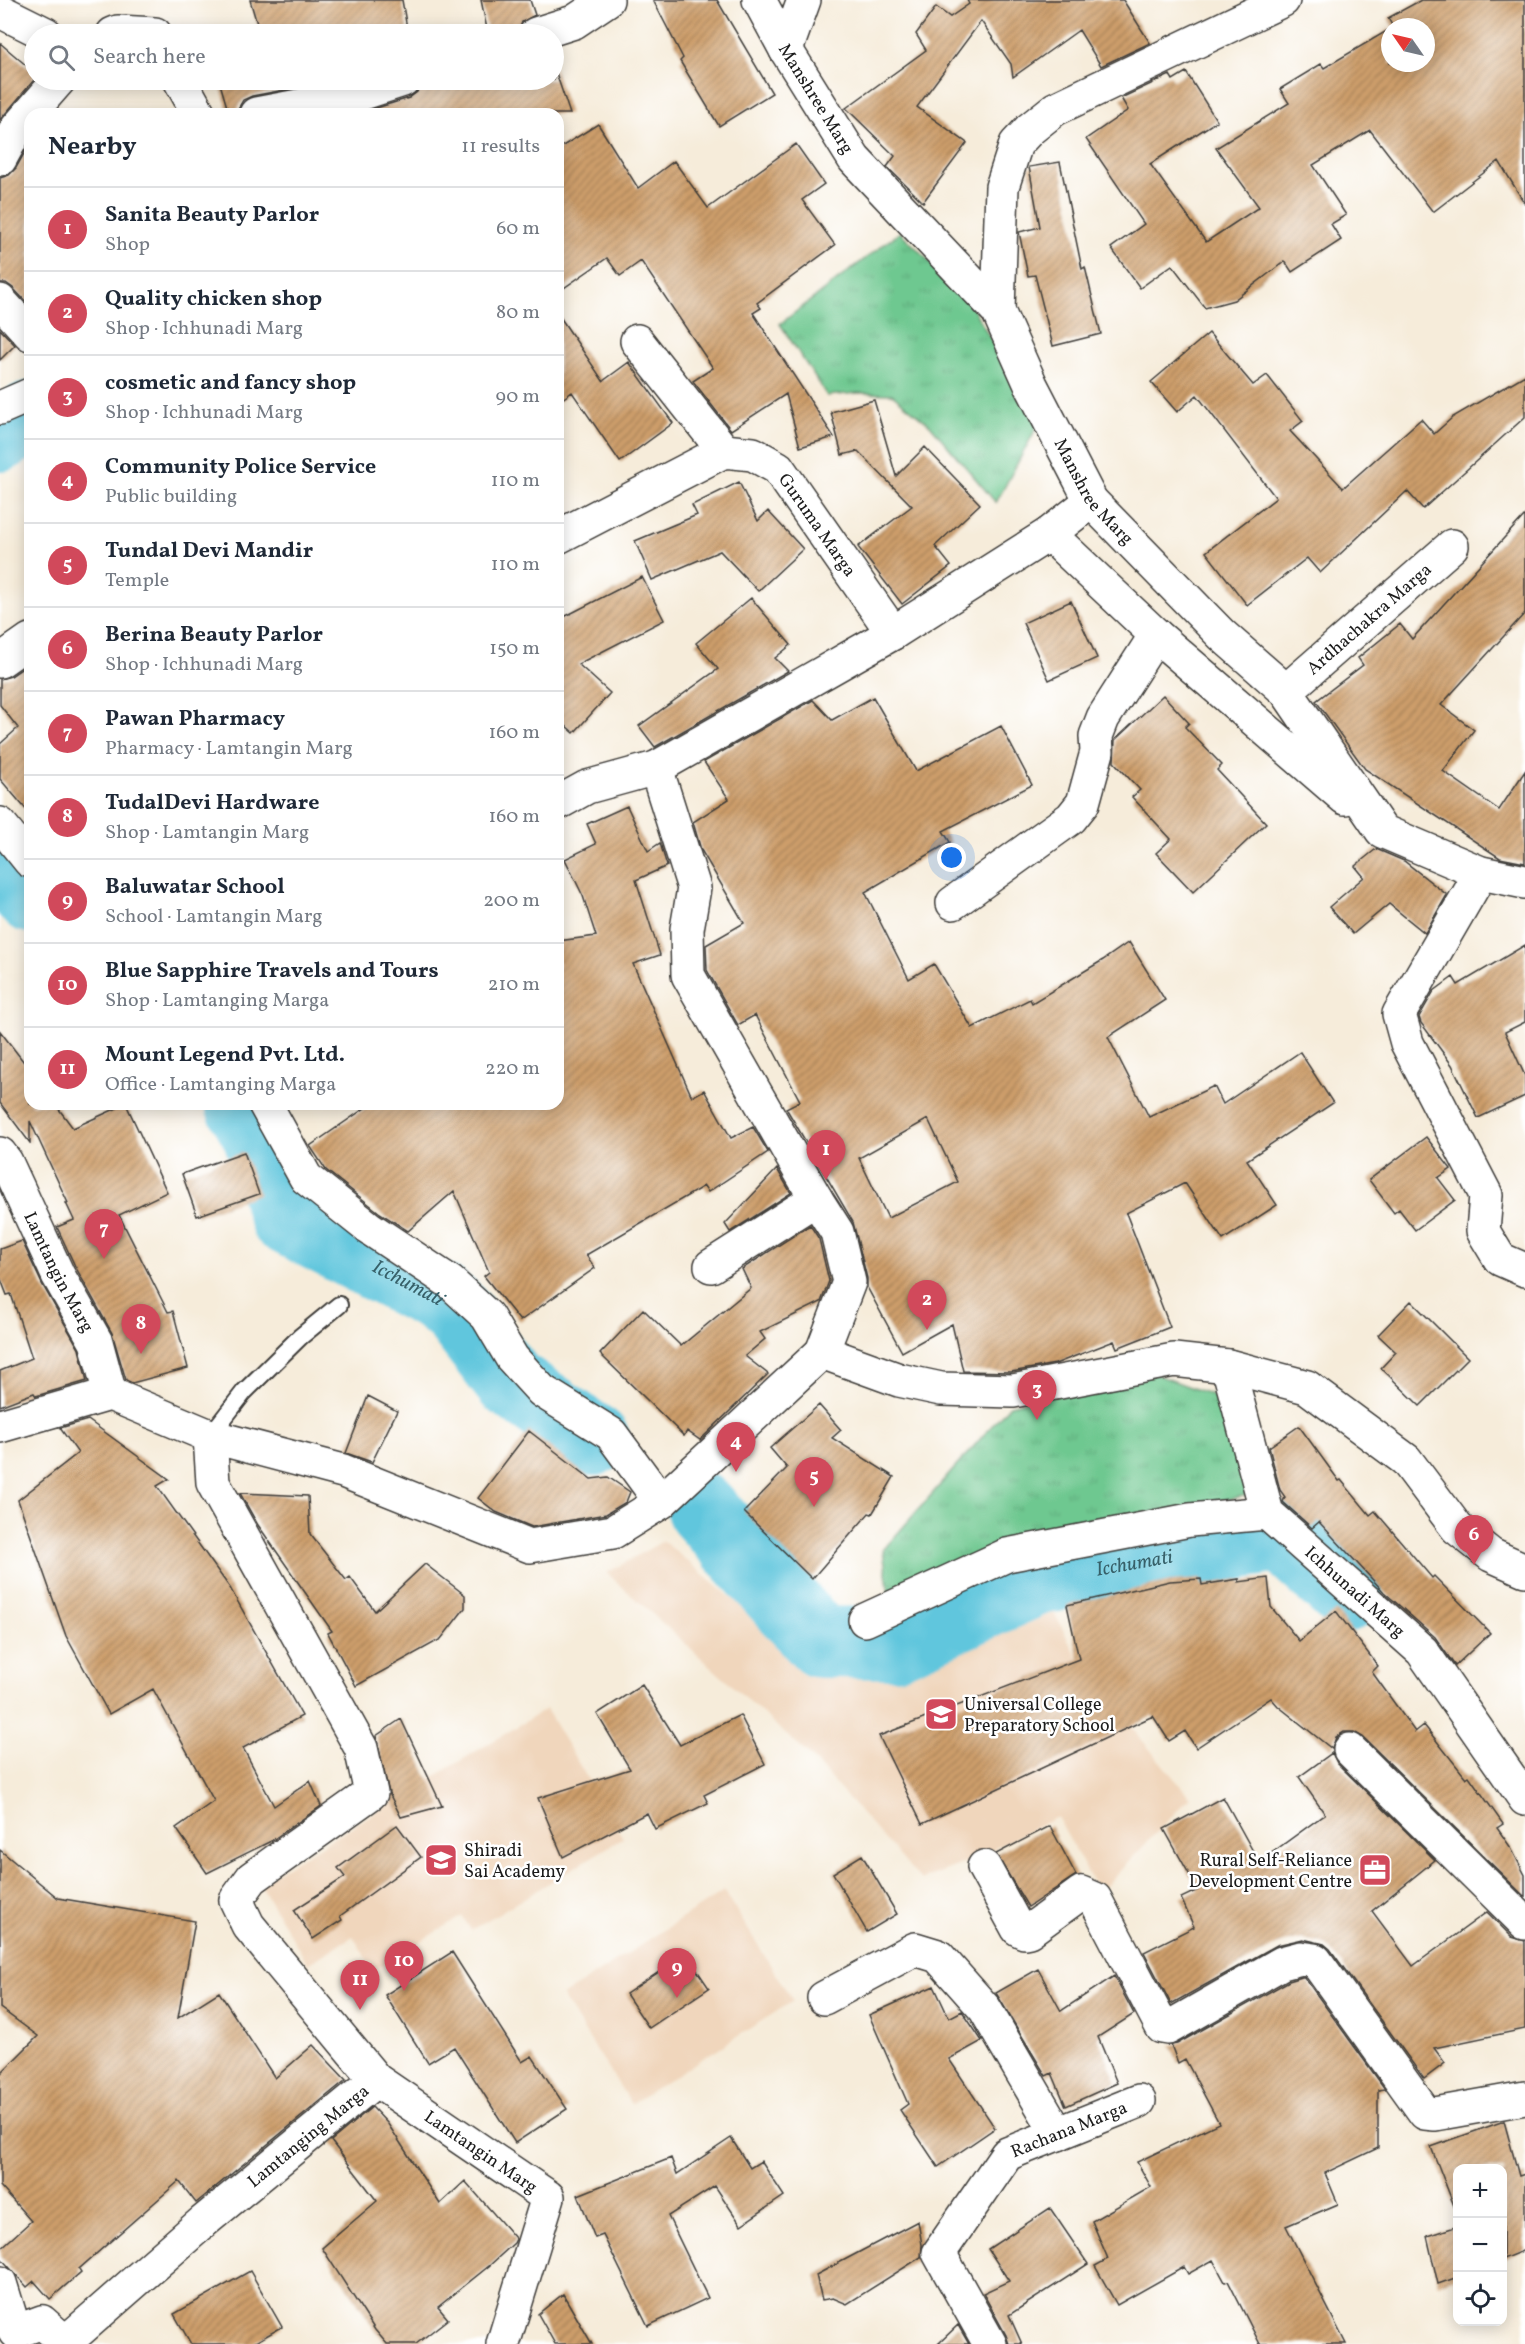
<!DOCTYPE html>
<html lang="en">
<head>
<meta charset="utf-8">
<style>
  :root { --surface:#fff; --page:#f6f6f7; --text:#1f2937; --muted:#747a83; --line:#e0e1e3; --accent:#d1495b }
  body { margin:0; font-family:Vollkorn,serif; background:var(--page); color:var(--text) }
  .controls { position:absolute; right:18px; bottom:18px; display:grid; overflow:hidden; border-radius:12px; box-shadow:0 3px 15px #0003 }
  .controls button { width:54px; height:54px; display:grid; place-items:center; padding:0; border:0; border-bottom:2px solid var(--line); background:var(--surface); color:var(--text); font:30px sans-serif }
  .compass { position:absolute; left:1381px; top:18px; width:54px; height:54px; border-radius:50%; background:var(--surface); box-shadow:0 3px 15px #0003; rotate:304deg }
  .you { position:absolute; left:952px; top:858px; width:21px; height:21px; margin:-15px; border:4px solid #fff; border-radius:50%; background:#1a73e8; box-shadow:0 0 0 9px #1a73e833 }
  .badge { display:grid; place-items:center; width:39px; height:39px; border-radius:50%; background:var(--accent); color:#fff; font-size:20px; font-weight:700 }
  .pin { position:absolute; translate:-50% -50px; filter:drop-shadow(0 2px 3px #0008) }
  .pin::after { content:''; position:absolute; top:32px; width:21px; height:18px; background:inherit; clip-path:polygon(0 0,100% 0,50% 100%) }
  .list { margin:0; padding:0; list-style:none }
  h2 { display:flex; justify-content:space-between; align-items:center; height:78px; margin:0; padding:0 24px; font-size:26px }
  h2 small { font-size:20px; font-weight:400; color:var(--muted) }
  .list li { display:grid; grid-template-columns:39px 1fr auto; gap:18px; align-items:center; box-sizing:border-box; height:84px; padding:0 24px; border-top:2px solid var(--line) }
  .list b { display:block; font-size:22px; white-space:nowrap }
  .list p { margin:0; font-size:20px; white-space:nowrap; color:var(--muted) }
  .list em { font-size:20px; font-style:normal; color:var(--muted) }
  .icon { flex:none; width:33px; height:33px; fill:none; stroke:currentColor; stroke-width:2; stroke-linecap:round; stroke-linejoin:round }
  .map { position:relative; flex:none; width:1525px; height:2344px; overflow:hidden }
  .search { position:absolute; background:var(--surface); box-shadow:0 3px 15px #0003; left:24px; top:24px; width:540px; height:66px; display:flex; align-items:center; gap:15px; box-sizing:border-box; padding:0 21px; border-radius:33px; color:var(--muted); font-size:22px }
  .panel { position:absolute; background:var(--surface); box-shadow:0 3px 15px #0003; left:24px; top:108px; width:540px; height:1002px; border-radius:18px }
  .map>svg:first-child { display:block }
</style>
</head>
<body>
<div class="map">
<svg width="1525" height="2344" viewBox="0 0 1525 2344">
  <defs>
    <pattern id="grass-tufts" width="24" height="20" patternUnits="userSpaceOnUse" patternTransform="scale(1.5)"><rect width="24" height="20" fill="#6ec890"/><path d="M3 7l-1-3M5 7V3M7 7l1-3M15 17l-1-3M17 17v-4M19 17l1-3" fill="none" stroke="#5fab7c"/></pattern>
    <pattern id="building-hatch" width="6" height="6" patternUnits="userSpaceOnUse" patternTransform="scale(1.5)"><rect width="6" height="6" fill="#cd9e6b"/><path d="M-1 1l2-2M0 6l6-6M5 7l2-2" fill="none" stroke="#a68057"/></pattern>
  </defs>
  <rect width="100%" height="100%" fill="#fff"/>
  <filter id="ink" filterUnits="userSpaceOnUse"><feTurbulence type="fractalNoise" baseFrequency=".0167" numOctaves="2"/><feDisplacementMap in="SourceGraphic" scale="12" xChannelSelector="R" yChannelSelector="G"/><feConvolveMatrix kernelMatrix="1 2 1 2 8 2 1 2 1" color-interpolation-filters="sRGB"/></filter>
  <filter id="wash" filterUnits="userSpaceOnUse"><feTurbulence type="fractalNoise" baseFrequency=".008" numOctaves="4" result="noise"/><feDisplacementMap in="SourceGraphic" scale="24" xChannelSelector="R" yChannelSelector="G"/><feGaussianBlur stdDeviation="1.35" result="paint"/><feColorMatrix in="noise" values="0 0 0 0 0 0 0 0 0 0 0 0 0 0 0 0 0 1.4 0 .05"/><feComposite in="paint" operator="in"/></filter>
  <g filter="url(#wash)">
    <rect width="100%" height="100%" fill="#f6ecda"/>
    <path fill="#f0d6bc" d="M663,1541L803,1657L833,1670L880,1677L1000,1620L1051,1607L1087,1675L1190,1797L1099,1893L1057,1817L962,1864L921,1880L811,1757L607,1573Z
      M546,1709L623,1838L471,1930L462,1916L373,1970L353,1936L308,1964L259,1883Z
      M724,1891L793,2001L631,2104L562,1996Z"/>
    <path fill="url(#grass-tufts)" stroke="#457256" stroke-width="1.5" d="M900,232L967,298L1039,423L996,503L930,425L892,394L858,393L827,396L780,324Z
      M1147,1371L1223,1399L1257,1493L1007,1549L889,1595L883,1550L1010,1405Z"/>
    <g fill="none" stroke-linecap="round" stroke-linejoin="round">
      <g stroke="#60c6dd" stroke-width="72">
        <path d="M0,436L30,417"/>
        <path d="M0,857L30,897"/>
        <path id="s1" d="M241,1104L258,1134L285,1218L439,1298L457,1313L510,1382L594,1440"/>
        <path id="s2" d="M702,1509L820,1642L896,1643L1039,1579L1282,1536L1347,1596"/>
      </g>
    </g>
    <g id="blocks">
      <path fill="url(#building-hatch)" fill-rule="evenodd" d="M250,0H402L408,34H260Z
        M481,0H530L535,15L522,22L518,34H488Z
        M653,0H717L772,93L719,126L680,61L683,58Z
        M967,0H1123L1150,43L1101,66L1079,30L1013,77L1011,64L981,21L917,107L967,143L923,202L887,167L895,156L846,108L926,50L916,34L936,7L950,17L969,4Z
        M1421,0H1525V204L1499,161L1433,212L1370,130L1313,165L1346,215L1331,224L1341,240L1292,272L1285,261L1234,300L1205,308L1172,265L1140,288L1111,248L1144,224L1086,139L1128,110L1121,98L1170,75L1173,80L1186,72L1217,121L1150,164L1206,242L1259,207L1216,148L1289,103L1280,89L1321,64L1324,68L1390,29V63H1426V27H1393L1388,18Z
        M0,43L34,72V80L0,120Z
        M554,67L570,114H357L409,98L417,92L421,80H554Z
        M219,80H338L252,96L243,100L239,107L238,114H229Z
        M598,124L638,188L674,161L708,208L796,144L824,184L802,200L835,245L757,303L761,308L753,313L834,437L800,447L786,394L731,430L693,381L713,368L641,261L620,276L607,258L558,292V149Z
        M30,143V306L13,288L6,283H0V178L9,175L16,168Z
        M1060,162L1082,269L1085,267L1101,334L1053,346L1035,275L1028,276L1019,232L1040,227L1029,167Z
        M558,314L603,381L629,362L673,423L620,462L572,392L558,402Z
        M0,329L15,345L0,360Z
        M1209,333L1253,385L1267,375L1303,421L1290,431L1343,488L1421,419L1434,434L1453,417L1525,375V417L1423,509L1407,491L1320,573L1307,558L1247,605L1206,552L1276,498L1197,395L1177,412L1151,382Z
        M874,400L896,476L925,447L980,504L935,546L951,566L902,604L858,547L912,506L858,451L842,455L831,412Z
        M739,482L758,521L768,511L803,549L758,591L720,551L652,580L635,541L697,515L692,505Z
        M1525,515V613L1441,705L1474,730L1443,771L1499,810L1525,771V863L1500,858L1365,769L1316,701L1363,665L1358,658L1400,624L1412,639Z
        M642,577L664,620L578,664L610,693L574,733L558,719V620Z
        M751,598L791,645L775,658L788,671L655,747L639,726L718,669L696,643Z
        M1071,601L1097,658L1049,680L1023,623Z
        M30,663V814L0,779V744L18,728L0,705V679L11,676Z
        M1163,695L1189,723L1185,727L1222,765L1217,770L1266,823L1193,892L1156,853L1171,839L1132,797L1140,790L1114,762L1115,740Z
        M873,697L916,771L1001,726L1032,785L943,831L950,842L865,892L909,979L934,964L972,1028L1030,999L1032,1003L1103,960L1129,942L1165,1000L1108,1037L1149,1117L1214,1086L1223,1104L1300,1052L1333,1103L1247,1160L1277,1205L1223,1240L1185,1183L1126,1213L1170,1327L1117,1348L1114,1341L1055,1364L1011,1372L963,1371L952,1324L902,1352L867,1287V1278L853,1222L786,1108L800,1101L755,1015L738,1025L707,970L706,945L744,923L701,850L693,822L729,799L704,762L813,700L832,720ZM928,1119L958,1182L888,1218L859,1158Z
        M627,806L648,851L660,843L667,866L636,880L660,955L633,964L692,1097L704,1090L731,1138L753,1127L768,1152L708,1192L704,1186L586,1255L595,1268L520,1321L484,1276L489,1272L454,1191L408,1231L380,1213L326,1170L310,1146L371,1104H558V941L596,936L583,896L565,859L596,844L587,824Z
        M1376,849L1404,861L1447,895L1425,933L1389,904L1353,934L1329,907L1364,877L1355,866Z
        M1525,945V1022L1505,1032L1525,1076V1096L1478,1118L1452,1065L1421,1023L1419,1017L1434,991L1453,977L1458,985Z
        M0,1031L30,1070V1104H55L73,1128L126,1104L167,1192L119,1215L168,1312L173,1311L188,1368L132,1383L126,1380L112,1333L75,1266L57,1227L74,1220L66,1203H68L30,1121V1143L0,1103Z
        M1426,1137L1451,1169L1438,1178L1455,1200L1415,1230L1399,1209L1394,1213L1369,1180Z
        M244,1152L259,1194L197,1216L182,1174Z
        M777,1169L791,1193L730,1232L725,1224Z
        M810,1225L819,1239L829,1281L821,1302L760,1332L765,1339L745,1356L768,1374L700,1440L687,1431L684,1436L600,1354L643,1309L681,1346L751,1288L742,1269Z
        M22,1241L42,1284L79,1349L87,1381L36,1396L34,1393L0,1406V1371L32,1358L11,1294L7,1295L0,1277V1249Z
        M1411,1301L1468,1358L1420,1406L1381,1368L1396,1352L1378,1335Z
        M368,1396L397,1411L372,1462L346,1453Z
        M819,1405L841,1430L832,1438L894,1477L872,1514L869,1513L812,1579L744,1512L787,1468L770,1448Z
        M88,1420L169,1479L157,1486L230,1588L302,1716L243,1748L274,1806L310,1781L321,1806L271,1841L207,1873L176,1828L214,1801L153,1689L109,1714L66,1636L18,1500L78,1453L60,1428Z
        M1299,1426L1339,1481L1341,1480L1370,1515L1375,1511L1432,1578L1434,1576L1490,1633L1455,1666L1435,1637L1384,1592L1319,1522L1312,1528L1283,1502L1285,1497L1280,1490L1269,1447Z
        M529,1431L591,1479L608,1477L630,1492L626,1502L606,1514L532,1527L496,1512L478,1498Z
        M240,1493L308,1496L310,1534L346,1580L350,1577L375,1611L425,1564L465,1595V1608L441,1639L356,1686L328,1633L332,1631L258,1525Z
        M1268,1578L1271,1607L1299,1641L1336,1611L1378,1666L1372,1672L1415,1732L1424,1725L1466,1778L1469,1776L1503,1824L1497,1828L1511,1848L1525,1875V1897L1363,1737L1354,1732H1344L1336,1737L1332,1749L1278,1706L1271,1698L1196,1748L1185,1731L1169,1741L1153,1716L922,1824L879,1736L1079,1659L1067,1605L1170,1581L1201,1579L1202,1585L1239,1579V1582Z
        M642,1685L680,1745L740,1715L765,1764L704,1795L708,1803L655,1829L647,1813L563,1857L538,1798L630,1769L597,1714Z
        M401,1719L442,1806L401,1817L389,1793L376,1736Z
        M1332,1753L1337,1763L1435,1860L1372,1911L1413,1966L1487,1912L1512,1937L1525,1941V2029L1434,2048L1445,2063L1424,2079L1330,1949L1324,1944L1303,1939L1277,1945L1171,2004L1144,1952L1194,1927L1181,1898L1198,1890L1164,1829L1223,1797L1259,1862L1325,1814L1299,1777Z
        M397,1825L421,1857L340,1916L342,1920L313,1939L294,1910L345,1877L338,1868Z
        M1050,1826L1076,1875L1028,1907L996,1854Z
        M0,1850L58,1898L195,1921L178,2018L219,1992L275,2078L313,2045L346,2080L196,2203L179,2181L79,2269L81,2272L50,2299L34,2281L27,2287L0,2257V2249L31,2221L0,2186V2074L38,2036L0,2008Z
        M862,1855L897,1914L867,1932L833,1873Z
        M452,1952L522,2062L532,2056L567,2109L515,2143L454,2047L428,2063L385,1995Z
        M686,1954L709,1988L649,2028L626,1994Z
        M1038,1969L1061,2011L1114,1976L1134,2014L1098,2037L1117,2083L1066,2106L1052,2073L1046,2076L996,1993Z
        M1302,1977H1304L1385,2089L1378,2090V2148L1325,2173L1338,2204L1286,2226L1346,2344H1260L1228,2281L1225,2282L1213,2260L1188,2274L1184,2267L1117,2305L1095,2266L1108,2259L1092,2221L1151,2187L1137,2162L1219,2123L1185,2059L1178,2063L1171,2045L1177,2044L1289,1981Z
        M934,1986L949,2018L962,2011L982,2041L949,2059L995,2128L938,2167L900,2110L908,2104L869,2015Z
        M372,2107L388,2124L440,2204L465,2181L516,2239L514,2243L489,2266L438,2307L448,2319L416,2344H387L375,2330L322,2248L377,2201L331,2141Z
        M1504,2121L1519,2176L1525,2174V2250L1503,2259V2169H1458V2216L1431,2147Z
        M731,2138L750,2168L761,2161L784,2196L741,2225L715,2186L668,2216L708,2298L648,2326L603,2235L595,2238L578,2195L671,2158L677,2174Z
        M1050,2208L1088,2264L1009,2315L1022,2344H1009L1006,2335L983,2293L1009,2281L988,2249Z
        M918,2221L922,2245L921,2257L847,2304L833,2298L822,2300L816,2275Z
        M1458,2226V2277L1438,2284L1427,2236Z
        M250,2271L282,2327L252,2344H191L174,2314Z
        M563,2294L592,2344H555L538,2314Z
        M958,2325L969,2344H938Z"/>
    </g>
  </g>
  <g filter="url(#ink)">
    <use href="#blocks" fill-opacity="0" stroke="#3d3b38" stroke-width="1.5"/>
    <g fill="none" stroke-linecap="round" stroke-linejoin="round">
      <g stroke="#3d3b38" stroke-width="20">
        <path id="lane" d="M210,1436L244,1392L300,1337L339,1305"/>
      </g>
      <g stroke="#3d3b38" stroke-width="36">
        <g id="street">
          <path id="s3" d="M759,0L786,50L854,159L998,311L1031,385L1091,501L1222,635L1286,691L1382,831L1481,873L1525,882"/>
          <path d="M0,11L46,34"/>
          <path d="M113,34L118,32L155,34"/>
          <path d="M536,34L574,22L607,0"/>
          <path d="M786,50L804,0"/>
          <path d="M180,80L199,114"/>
          <path d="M256,114L357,95L403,80"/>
          <path d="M0,159L17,128L59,80"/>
          <path d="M0,301L30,334"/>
          <path d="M998,311L1002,187L1016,144L1030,129L1055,109L1283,0"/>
          <path d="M637,341L724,451"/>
          <path d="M0,408L30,395"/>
          <path d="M1049,534L1156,635L1345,798"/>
          <path id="s4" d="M558,537L724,451L753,454L778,468L893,633"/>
          <path d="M0,661L30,640"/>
          <path id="s5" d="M1286,691L1452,546"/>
          <path d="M656,768L694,888L687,929L688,975L816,1199L837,1232L849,1282L822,1352"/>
          <path d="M558,803L587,787L656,768L893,633L1049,534L1091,501"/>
          <path d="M0,824L30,861"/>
          <path d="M1481,873L1399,1014L1407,1043L1486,1195L1483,1231L1500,1259L1525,1270"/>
          <path d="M953,903L1071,818L1083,803L1097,752L1096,736L1103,718L1156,635"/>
          <path d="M265,1104L306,1178L369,1228L450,1282L487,1316L512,1358L542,1391L611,1434L661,1502"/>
          <path d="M711,1266L816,1199"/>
          <path id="s6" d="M1228,1366L1267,1513L1422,1651L1525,1799"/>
          <path id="s7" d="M210,1436L213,1483L361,1748L371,1793L252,1878L236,1900L248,1925L376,2080L548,2197L503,2344"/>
          <path d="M865,1620L1007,1555L1190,1520L1267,1513"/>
          <path d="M1350,1750L1525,1923"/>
          <path d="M984,1867L1018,1929L1024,1932L1029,1931L1081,1893L1095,1899L1162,2027L1168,2028L1282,1963L1301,1958L1315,1960L1425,2113L1435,2114L1525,2098"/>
          <path d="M824,1998L915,1949L938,1956L985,2009L1058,2134"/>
          <path d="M0,2283L15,2332L42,2322L67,2344"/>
          <path id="s8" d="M66,2342L203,2222L376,2080"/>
          <path id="s9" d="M990,2344L939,2253L1007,2154L1139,2101"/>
        </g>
      </g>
      <g stroke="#3d3b38" stroke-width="36">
        <g id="secondary">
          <path id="s10" d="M0,1154L6,1162L58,1275L96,1342L110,1394"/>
          <path d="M0,1426L110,1394L210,1436L343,1471L530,1546L613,1532L661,1502L822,1352L899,1380L941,1389L1013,1391L1174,1360L1228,1366L1307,1387L1406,1460L1457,1528L1491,1555L1525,1570"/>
        </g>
      </g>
      <use href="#lane" stroke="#fff" stroke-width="16"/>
      <use href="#street" stroke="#fff" stroke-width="33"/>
      <use href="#secondary" stroke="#fff" stroke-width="33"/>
    </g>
  </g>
  <defs>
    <g id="school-square" transform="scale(1.725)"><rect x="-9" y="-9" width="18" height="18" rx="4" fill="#d1495b" stroke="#fff"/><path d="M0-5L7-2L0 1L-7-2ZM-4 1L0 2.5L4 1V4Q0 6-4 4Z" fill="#fff"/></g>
    <g id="office-square" transform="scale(1.725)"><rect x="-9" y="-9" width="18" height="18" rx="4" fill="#d1495b" stroke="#fff"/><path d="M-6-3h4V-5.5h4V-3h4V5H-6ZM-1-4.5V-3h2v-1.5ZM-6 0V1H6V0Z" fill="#fff"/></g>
  </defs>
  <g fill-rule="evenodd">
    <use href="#school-square" x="941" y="1714"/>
    <use href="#school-square" x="441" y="1860"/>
    <use href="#office-square" x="1375" y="1870"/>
  </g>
  <g text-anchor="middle" stroke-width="5" stroke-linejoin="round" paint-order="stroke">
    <g font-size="18" fill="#1c1c1c" stroke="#fff">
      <text dy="6" stroke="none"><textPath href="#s3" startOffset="114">Manshree Marg</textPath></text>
      <text dy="6" stroke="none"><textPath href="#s3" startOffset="600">Manshree Marg</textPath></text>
      <text dy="6" stroke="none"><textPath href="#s4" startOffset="314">Guruma Marga</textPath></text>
      <text dy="6" stroke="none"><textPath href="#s5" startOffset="110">Ardhachakra Marga</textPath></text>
      <text dy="6" stroke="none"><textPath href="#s10" startOffset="132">Lamtangin Marg</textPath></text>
      <text dy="6" stroke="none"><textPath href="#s6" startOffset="270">Ichhunadi Marg</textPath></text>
      <text dy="6" stroke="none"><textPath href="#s9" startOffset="291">Rachana Marga</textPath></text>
      <text dy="6" stroke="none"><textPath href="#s8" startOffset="318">Lamtanging Marga</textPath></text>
      <text dy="6" stroke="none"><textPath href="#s7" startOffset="926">Lamtangin Marg</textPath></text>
    </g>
    <g font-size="18" fill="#1c1c1c" stroke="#fff" text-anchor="start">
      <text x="964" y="1710">Universal College<tspan x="964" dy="21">Preparatory School</tspan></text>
      <text x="464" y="1856">Shiradi<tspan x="464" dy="21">Sai Academy</tspan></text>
      <text x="1352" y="1866" text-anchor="end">Rural Self-Reliance<tspan x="1352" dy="21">Development Centre</tspan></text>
    </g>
    <g font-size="20" font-style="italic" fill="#376069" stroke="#fff">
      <text dy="7" stroke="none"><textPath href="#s1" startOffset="262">Icchumati</textPath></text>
      <text dy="7" stroke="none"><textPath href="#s2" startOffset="507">Icchumati</textPath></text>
    </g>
  </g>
</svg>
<div class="controls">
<button>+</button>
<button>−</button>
<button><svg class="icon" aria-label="locate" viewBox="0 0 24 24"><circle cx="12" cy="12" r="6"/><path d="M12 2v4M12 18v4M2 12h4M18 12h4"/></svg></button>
</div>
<svg class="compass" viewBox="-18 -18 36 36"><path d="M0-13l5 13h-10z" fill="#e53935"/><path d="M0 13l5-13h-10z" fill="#747a83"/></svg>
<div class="you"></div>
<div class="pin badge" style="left:826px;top:1180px">1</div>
<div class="pin badge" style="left:927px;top:1330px">2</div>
<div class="pin badge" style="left:1037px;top:1420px">3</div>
<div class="pin badge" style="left:736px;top:1472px">4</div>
<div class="pin badge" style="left:814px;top:1507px">5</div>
<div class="pin badge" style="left:1474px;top:1565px">6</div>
<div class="pin badge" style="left:104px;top:1259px">7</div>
<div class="pin badge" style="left:141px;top:1354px">8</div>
<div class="pin badge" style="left:677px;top:1998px">9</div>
<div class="pin badge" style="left:404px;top:1991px">10</div>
<div class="pin badge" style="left:360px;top:2010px">11</div>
<div class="search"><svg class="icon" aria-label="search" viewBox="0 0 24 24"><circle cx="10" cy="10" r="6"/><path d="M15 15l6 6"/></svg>Search here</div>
<section class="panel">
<h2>Nearby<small>11 results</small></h2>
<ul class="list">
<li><span class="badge">1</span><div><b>Sanita Beauty Parlor</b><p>Shop</p></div><em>60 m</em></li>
<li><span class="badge">2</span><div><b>Quality chicken shop</b><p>Shop · Ichhunadi Marg</p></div><em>80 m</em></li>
<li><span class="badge">3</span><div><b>cosmetic and fancy shop</b><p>Shop · Ichhunadi Marg</p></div><em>90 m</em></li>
<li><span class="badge">4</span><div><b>Community Police Service</b><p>Public building</p></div><em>110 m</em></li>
<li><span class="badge">5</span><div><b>Tundal Devi Mandir</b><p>Temple</p></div><em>110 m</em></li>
<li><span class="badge">6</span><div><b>Berina Beauty Parlor</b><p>Shop · Ichhunadi Marg</p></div><em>150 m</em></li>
<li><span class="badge">7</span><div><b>Pawan Pharmacy</b><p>Pharmacy · Lamtangin Marg</p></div><em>160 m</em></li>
<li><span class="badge">8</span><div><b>TudalDevi Hardware</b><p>Shop · Lamtangin Marg</p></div><em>160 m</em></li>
<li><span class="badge">9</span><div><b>Baluwatar School</b><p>School · Lamtangin Marg</p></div><em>200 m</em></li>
<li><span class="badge">10</span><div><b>Blue Sapphire Travels and Tours</b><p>Shop · Lamtanging Marga</p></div><em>210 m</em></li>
<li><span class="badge">11</span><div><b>Mount Legend Pvt. Ltd.</b><p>Office · Lamtanging Marga</p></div><em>220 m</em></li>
</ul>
</section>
</div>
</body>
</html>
